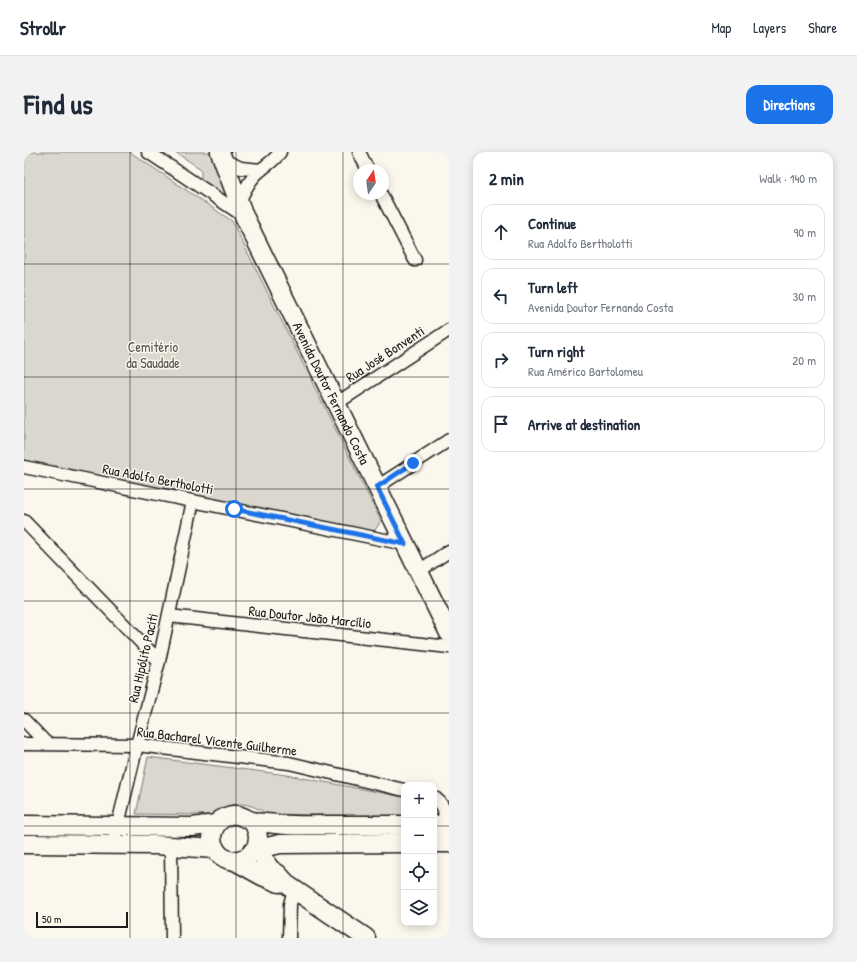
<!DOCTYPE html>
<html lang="en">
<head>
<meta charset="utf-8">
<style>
  :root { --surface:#fff; --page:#f2f2f3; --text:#1f2937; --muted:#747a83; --line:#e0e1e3; --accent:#1a73e8 }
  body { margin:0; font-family:"Patrick Hand",sans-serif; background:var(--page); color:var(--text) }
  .controls { position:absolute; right:12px; bottom:12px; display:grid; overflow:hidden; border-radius:8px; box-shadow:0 2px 10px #0003 }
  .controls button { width:36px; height:36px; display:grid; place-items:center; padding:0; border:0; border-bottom:1px solid var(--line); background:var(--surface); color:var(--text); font:20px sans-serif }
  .compass { position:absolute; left:329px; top:12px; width:36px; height:36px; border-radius:50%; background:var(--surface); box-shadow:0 2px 10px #0003; rotate:13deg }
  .scale { position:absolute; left:12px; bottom:10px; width:92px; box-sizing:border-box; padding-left:4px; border:2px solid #1c1c1c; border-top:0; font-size:11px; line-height:14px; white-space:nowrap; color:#1c1c1c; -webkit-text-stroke:3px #fbf7ec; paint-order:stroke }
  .stop { position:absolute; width:12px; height:12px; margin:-9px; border:3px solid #1a73e8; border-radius:50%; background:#fff }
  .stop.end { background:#1a73e8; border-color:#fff; box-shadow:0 1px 4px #0008 }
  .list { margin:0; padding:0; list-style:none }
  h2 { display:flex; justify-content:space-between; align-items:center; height:52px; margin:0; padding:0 16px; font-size:17px }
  h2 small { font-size:13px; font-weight:400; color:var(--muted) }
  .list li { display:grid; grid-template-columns:26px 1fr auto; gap:12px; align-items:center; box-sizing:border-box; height:56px; margin:0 8px 8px; padding:0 8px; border:1px solid var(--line); border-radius:12px }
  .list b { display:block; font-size:15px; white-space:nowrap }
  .list p { margin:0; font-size:13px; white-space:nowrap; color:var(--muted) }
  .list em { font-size:13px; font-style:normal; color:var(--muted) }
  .icon { flex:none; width:22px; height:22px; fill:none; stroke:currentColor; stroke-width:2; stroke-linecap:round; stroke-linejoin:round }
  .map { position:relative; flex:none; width:425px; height:786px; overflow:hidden; border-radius:12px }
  header { display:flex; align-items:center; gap:24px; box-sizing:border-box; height:56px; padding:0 20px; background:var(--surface); border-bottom:1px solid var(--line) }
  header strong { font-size:19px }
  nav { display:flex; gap:22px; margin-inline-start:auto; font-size:14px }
  .intro { display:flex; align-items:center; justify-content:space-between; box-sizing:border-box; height:96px; padding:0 24px }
  h1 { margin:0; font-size:28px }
  .button { padding:10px 18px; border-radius:12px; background:var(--accent); color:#fff; font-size:14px; font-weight:700 }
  main { display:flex; gap:24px; padding:0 24px }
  aside { flex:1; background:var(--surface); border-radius:12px; box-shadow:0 2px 10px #0003 }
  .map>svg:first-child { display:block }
</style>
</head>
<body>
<header>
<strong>Strollr</strong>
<nav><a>Map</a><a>Layers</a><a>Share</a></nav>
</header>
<div class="intro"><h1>Find us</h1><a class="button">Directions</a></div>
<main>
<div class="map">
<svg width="425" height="786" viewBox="0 0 425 786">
  <rect width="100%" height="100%" fill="#fbf7ec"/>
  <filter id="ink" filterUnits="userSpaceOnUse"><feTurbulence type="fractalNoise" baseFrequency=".025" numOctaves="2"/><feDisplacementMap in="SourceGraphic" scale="8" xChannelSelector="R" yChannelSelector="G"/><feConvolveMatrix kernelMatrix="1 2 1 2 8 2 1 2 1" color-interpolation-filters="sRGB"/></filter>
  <g filter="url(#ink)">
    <path fill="#dad7ce" stroke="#7b7a75" d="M0,0H106L208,69L357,369L349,381L0,308Z
      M151,0H190L208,51L184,37L177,27V17Z
      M124,605L263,623L380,645V665L243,662C222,648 207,649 187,663L112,662Z"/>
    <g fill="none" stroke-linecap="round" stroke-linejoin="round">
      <g stroke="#1c1c1c" stroke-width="15">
        <path id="street" d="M124,0L220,64
          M335,0L344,18
          M199,8L217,16L237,18
          M357,42L391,108
          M215,51C220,38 226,26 238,17C245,11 251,8 256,0
          M313,251L425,178
          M0,315L381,392
          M353,335L425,288
          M0,369L135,509
          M395,419L425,399
          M145,464L425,495
          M0,568L23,592
          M0,592L113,593L265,611L380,638
          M411,646C420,653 425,664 415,673
          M92,681L113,593L135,509L169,349
          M147,694L148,786
          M265,786L266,752L270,738"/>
      </g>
      <g stroke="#1c1c1c" stroke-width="21">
        <g id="secondary">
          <path id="s1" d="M196,0L220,64L425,481"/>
          <path d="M229,669C231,675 234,680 234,686C233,708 204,717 192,698C184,687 189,670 202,665C215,659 220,667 230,670C237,671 245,671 252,672C267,674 282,673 297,673C325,673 352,673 380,673"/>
          <path d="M0,673L168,675L192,672"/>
          <path d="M410,673H425"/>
          <path d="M234,690L237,700L245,716L254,722L265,734L342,786"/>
          <path d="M410,691H425"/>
          <path d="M0,692L131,693L191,697"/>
          <path d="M228,700L239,696L256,692L380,691"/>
          <path d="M211,709L238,724L255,731"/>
        </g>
      </g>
      <use href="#street" stroke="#fbf7ec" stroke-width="12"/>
      <use href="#secondary" stroke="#fbf7ec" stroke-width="18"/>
    </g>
  </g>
  <g fill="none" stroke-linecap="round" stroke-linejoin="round" filter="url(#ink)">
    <path stroke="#1a73e8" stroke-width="5" d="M210,357L381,392L353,335L389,311"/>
  </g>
  <path fill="none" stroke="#1c1c1c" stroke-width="1" stroke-opacity="0.55" d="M106,0V786M212,0V786M319,0V786M0,112H425M0,225H425M0,337H425M0,449H425M0,561H425M0,674H380M410,674H425"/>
  <g text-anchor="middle" stroke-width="3" stroke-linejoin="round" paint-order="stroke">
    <g font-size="14" fill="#555451" stroke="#fbf7ec">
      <text x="129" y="200">Cemitério<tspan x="129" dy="16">da Saudade</tspan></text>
    </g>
    <g font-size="14" fill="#1c1c1c" stroke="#fbf7ec">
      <text transform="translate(361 202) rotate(-33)" y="5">Rua José Bonventi</text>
      <text dy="5" stroke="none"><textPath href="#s1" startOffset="266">Avenida Doutor Fernando Costa</textPath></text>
      <text transform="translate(134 327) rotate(11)" y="5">Rua Adolfo Bertholotti</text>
      <text transform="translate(286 465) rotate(6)" y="5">Rua Doutor João Marcílio</text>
      <text transform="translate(119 506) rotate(-77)" y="5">Rua Hipólito Paciti</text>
      <text transform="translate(193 589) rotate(7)" y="5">Rua Bacharel Vicente Guilherme</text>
    </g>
  </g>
</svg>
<div class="controls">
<button>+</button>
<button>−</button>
<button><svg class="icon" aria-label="locate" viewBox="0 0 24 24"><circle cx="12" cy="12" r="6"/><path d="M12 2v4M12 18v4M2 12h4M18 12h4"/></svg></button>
<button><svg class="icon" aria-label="layers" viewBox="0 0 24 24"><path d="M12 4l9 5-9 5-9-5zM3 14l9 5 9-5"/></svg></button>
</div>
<svg class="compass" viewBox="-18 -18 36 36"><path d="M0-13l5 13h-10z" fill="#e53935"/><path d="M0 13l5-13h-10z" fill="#747a83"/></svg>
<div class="scale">50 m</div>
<div class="stop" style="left:210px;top:357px"></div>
<div class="stop end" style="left:389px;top:311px"></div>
</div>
<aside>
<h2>2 min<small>Walk · 140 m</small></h2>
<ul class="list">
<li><svg class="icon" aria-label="ahead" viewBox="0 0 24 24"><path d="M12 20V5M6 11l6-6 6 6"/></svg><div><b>Continue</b><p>Rua Adolfo Bertholotti</p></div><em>90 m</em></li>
<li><svg class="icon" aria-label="left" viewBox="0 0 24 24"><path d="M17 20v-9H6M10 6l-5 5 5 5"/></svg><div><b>Turn left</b><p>Avenida Doutor Fernando Costa</p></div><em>30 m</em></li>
<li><svg class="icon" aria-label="right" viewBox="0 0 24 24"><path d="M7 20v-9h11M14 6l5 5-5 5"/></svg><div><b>Turn right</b><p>Rua Américo Bartolomeu</p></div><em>20 m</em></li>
<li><svg class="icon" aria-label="arrive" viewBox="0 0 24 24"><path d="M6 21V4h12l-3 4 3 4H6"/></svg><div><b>Arrive at destination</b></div></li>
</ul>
</aside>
</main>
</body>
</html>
